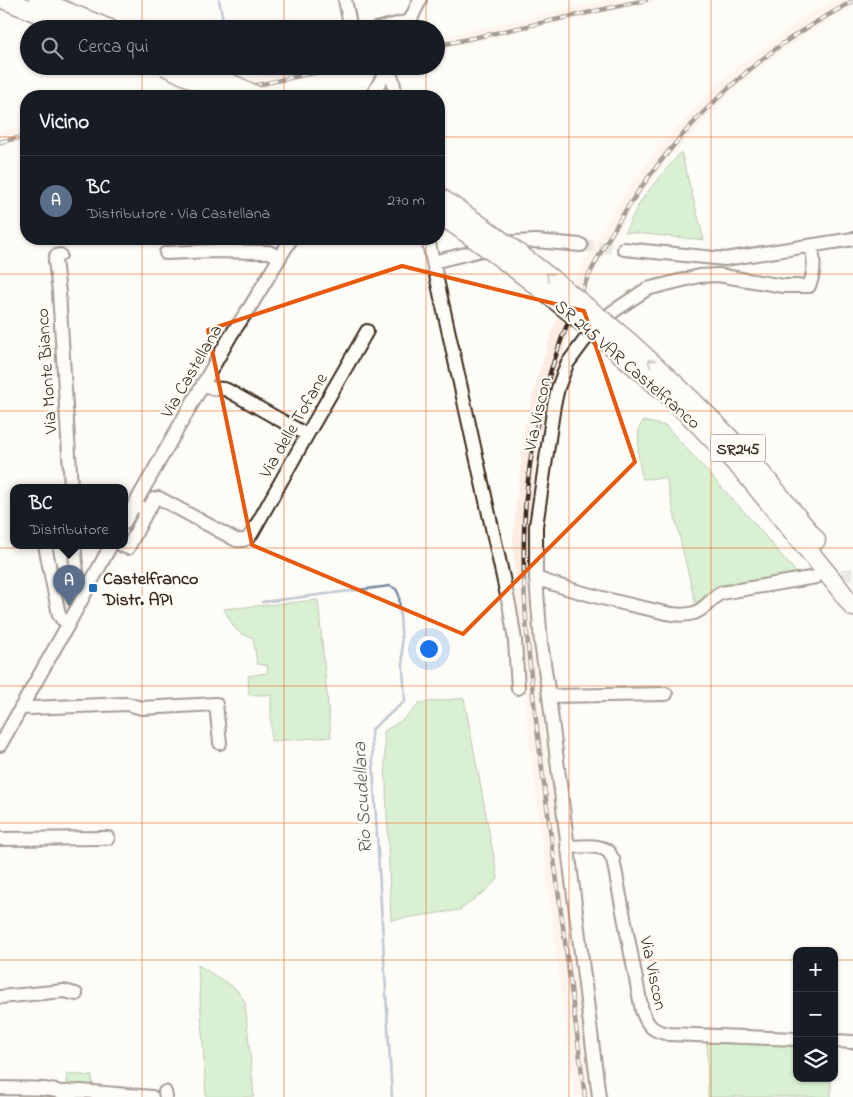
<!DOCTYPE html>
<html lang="it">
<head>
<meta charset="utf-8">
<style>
  :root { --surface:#171b24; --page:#20242c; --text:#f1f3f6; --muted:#9ea1a6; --line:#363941; --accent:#7c3aed }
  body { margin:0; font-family:"Indie Flower",sans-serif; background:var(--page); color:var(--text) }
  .controls { position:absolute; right:15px; bottom:15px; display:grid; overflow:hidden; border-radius:10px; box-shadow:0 1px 4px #0004 }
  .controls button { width:45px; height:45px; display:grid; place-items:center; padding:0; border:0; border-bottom:1px solid var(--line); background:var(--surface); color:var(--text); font:25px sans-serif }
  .you { position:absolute; left:428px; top:648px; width:18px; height:18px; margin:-12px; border:4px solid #fff; border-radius:50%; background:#1a73e8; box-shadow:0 0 0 8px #1a73e833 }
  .badge { display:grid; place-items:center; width:32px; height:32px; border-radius:50%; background:var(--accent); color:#fff; font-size:16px; font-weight:700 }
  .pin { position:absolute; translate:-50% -41px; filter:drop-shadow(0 1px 2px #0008) }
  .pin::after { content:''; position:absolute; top:26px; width:18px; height:15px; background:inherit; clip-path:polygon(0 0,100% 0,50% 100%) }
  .popup { position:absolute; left:10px; top:484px; width:118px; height:65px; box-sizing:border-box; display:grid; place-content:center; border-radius:10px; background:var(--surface); filter:drop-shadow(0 1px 4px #0005); font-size:16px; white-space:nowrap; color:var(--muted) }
  .popup b { font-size:19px; color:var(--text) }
  .popup::after { content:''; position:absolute; left:50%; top:100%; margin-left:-10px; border:10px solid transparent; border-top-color:var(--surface) }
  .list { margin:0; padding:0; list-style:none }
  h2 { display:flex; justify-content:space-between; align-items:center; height:65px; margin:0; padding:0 20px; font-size:21px }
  h2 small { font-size:16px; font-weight:400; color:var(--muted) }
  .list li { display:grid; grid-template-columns:32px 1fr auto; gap:15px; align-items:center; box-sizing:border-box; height:90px; padding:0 20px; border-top:1px solid var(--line) }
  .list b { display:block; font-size:19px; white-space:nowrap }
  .list p { margin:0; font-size:16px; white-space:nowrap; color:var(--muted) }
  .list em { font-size:16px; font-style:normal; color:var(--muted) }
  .icon { flex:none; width:28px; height:28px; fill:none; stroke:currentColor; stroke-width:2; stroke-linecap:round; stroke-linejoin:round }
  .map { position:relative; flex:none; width:853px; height:1097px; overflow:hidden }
  .search { position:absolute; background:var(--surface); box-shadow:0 1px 4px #0004; left:20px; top:20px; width:425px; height:55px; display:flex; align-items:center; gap:12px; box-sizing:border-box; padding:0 18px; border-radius:28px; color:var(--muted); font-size:19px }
  .panel { position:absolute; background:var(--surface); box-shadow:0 1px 4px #0004; left:20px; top:90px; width:425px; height:155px; border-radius:20px }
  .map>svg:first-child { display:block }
</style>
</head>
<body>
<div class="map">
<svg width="853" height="1097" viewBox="0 0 853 1097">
  <rect width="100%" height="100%" fill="#fdfcf7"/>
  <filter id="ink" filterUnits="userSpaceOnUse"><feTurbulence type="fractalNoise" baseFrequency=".02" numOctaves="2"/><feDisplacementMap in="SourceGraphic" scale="10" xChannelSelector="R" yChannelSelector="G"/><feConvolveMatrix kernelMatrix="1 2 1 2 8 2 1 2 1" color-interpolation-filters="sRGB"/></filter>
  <g filter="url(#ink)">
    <path fill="#fdece2" d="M609,0H664L436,50V38Z
      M834,0H853V7L812,31L766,63L723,101L669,158L634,205L609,246L591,280L570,329L545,412L534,469L530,525L531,584L534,640L541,706L593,1097H575L532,765L522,673L516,592L513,538L524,433L537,379L554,327L577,275L600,232L628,188L665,140L732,71L807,15Z
      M303,66H358L228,96H162Z
      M26,126V141L0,147V132Z"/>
    <path fill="#ade3a6" stroke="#748662" d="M681,152L704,240L625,232C630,222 635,211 641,201C653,183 668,168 681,152Z
      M643,421L666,426L754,523L800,577L744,586L698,607L695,602L666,478L642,479L638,453L639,428Z
      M318,600L331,737L271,741V695H249L248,676L267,673L268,666L257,664L253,637C236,636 232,623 224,609Z
      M464,698L498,879L483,893L479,895L460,910L391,920L384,731C398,723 410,716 419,703Z
      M198,965L235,988L245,1002L254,1097H206L202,1026Z
      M707,1038L797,1042V1078H831V1097H708Z
      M67,1074L92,1076L93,1088L67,1085Z"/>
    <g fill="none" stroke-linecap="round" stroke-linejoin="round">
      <path stroke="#768aa1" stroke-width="2.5" d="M219,0L225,29
        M240,29L247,28
        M262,602L390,586L396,589L399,595L405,701L371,730L392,1097"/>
      <path stroke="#d6d2cc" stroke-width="12" stroke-dasharray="12 6" stroke-linecap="butt" d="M581,245L624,249
        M823,577L853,574"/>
      <g stroke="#3b2a1e" stroke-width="16">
        <path id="minor" d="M345,0L351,29
          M375,29L410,21
          M406,29L420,0
          M388,69L393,81L396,96
          M372,96L389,66
          M428,239L510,609L515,641L518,688
          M624,249L725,259L853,239
          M166,253L214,251L261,252H269L279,257
          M60,255L56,256L55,261L59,292L71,487
          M433,262L514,242L536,241L581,245
          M203,383C207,386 211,389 216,389C221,389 223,388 227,390L307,435
          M135,504L146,510L149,509L154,499L159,498L236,540C243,541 248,540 252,533L307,435L367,331
          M124,523L231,335L250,307L291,239
          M45,545L59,615L62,619L69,623
          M74,545L78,582L79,585L87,589
          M121,545L128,548L148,509
          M536,578C572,591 608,600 644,608C659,611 679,618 694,613C705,610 711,598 721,593L816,577
          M549,696L666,694
          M21,707L30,708L127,704L142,708L216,704L220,743
          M0,745L69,623L111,545
          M0,839L108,838
          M567,847C578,847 600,843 609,852C609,852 612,859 613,859L642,1011C648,1027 653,1031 669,1034L797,1039
          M0,997L64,991L76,994
          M834,1041L853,1042
          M0,1088C21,1089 53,1086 71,1096
          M64,1092L81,1091L152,1097
          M165,1092L166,1097
          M599,1097L549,696L541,643L536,578V526L554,405L558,388L567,364L584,341L611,313L647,289L699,276L718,275L783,286H809C815,272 815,260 811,246"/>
      </g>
      <g stroke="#3b2a1e" stroke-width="21">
        <path id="highway" d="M5,0L77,29
          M38,0L110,29
          M627,340C671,380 716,421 755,466C776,490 795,515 816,540
          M615,349L669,396L696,422L744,472L835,583L853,607"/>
      </g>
      <use href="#minor" stroke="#fdfcf7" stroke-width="12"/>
      <use href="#highway" stroke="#fdfcf7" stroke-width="18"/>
      <g stroke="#3b2a1e" stroke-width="4.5">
        <path id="rail" d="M436,46L646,0
          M185,96L212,90
          M206,96L345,66
          M0,142L26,136
          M585,1097C572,995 559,894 545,792C533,696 518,596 526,498C542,318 638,148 785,42C806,27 830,14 853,1"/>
      </g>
      <use href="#rail" stroke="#fdfcf7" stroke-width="2.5" stroke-dasharray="8" stroke-linecap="butt"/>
      <g stroke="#3b2a1e" stroke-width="21" stroke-linecap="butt">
        <path id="highway-bridge" d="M165,66L228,96
          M194,66L257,96
          M439,197C505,240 566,290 627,340
          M439,214C500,255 558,302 615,349"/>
      </g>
      <use href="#highway-bridge" stroke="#fdfcf7" stroke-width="18"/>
    </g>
    <defs><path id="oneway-chevron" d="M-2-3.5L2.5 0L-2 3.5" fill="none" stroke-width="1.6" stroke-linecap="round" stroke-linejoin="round" transform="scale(1.25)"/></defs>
    <g stroke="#9c938a">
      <use href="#oneway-chevron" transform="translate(549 276) rotate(-142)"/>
      <use href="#oneway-chevron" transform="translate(651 362) rotate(-138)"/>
    </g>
  </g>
  <path d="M0 0H853V1097H0ZM402,266L584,311L635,462L463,634L252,545L208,330Z" fill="#fdfcf7" fill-opacity=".55" fill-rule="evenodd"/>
  <path fill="none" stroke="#e8590c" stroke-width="4" stroke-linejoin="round" d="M402,266L584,311L635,462L463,634L252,545L208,330Z"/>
  <path fill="none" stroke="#e8590c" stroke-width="1" stroke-opacity="0.55" d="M142,0V29M284,0V29M426,0V29M569,0V1097M711,0V1097M142,66V96M284,66V96M426,66V96M0,137H26M439,137H853M142,239V1097M284,239V1097M426,239V1097M0,274H853M0,411H853M0,548H853M0,686H853M0,823H853M0,960H797M834,960H853"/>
  <rect fill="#1f6fb2" stroke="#fdfcf7" stroke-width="2" x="88" y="583" width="10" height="10" rx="2.5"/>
  <g text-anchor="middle" stroke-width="4.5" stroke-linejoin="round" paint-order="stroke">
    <rect fill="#fdfcf7" stroke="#75695f" stroke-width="1" x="710.5" y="434.5" width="55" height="27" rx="4"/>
    <g font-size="16" font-weight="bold" fill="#3b2a1e">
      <text x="738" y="454">SR245</text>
    </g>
    <g font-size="18" fill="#3b2a1e" stroke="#fdfcf7">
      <text transform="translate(628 364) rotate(41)" y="6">SR 245 VAR Castelfranco</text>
      <text transform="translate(46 371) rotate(-94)" y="6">Via Monte Bianco</text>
      <text transform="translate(191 371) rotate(-60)" y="6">Via Castellana</text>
      <text transform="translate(537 414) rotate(-78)" y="6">Via Viscon</text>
      <text transform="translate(293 425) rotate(-60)" y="6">Via delle Tofane</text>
      <text transform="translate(654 973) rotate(78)" y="6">Via Viscon</text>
    </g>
    <g font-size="18" font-weight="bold" fill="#3b2a1e" stroke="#fdfcf7" text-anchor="start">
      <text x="103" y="584">Castelfranco<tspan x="103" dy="21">Distr. API</tspan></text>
    </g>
    <g font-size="19" font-style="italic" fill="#595a5f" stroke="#fdfcf7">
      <text transform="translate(361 798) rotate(-93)" y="7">Rio Scudellara</text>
    </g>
  </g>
</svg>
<div class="controls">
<button>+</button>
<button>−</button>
<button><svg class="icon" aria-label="layers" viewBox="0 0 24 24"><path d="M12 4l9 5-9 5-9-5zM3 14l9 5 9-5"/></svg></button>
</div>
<div class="you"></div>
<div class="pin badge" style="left:69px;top:606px;background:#5c6f8a">A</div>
<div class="popup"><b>BC</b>Distributore</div>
<div class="search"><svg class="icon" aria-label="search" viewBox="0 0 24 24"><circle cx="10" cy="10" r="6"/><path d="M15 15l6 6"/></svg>Cerca qui</div>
<section class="panel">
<h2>Vicino<small></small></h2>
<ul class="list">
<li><span class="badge" style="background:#5c6f8a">A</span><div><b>BC</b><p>Distributore · Via Castellana</p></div><em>270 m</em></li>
</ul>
</section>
</div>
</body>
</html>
